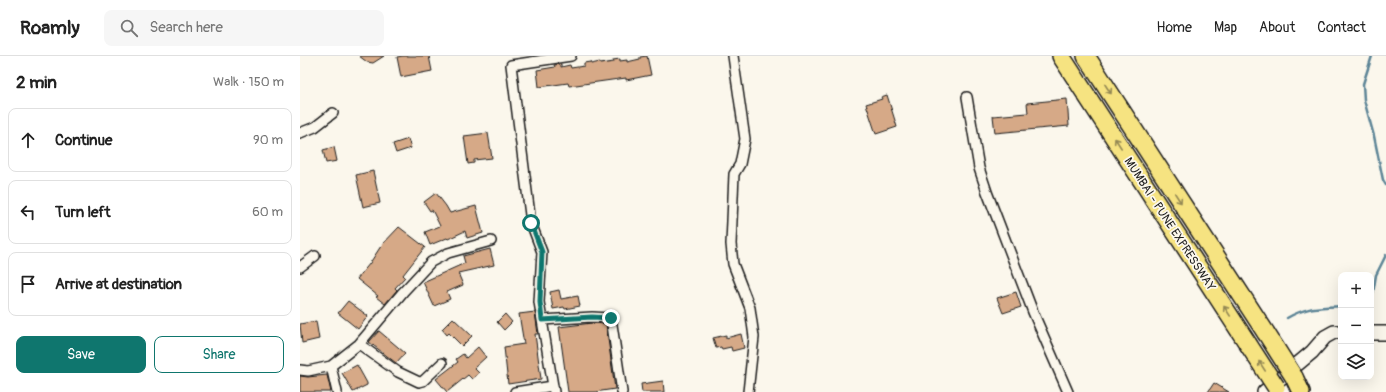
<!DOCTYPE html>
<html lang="en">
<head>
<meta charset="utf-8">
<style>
  :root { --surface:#fff; --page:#f6f6f6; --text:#222; --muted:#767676; --line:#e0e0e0; --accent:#0f766e }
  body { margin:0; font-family:Pangolin,sans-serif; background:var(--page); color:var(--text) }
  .controls { position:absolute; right:12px; bottom:12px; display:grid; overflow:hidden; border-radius:8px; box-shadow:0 4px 16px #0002 }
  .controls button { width:36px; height:36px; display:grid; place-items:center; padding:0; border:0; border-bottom:1px solid var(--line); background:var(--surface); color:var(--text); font:20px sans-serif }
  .stop { position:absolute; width:12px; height:12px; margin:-9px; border:3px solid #0f766e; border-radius:50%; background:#fff }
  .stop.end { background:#0f766e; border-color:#fff; box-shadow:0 1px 4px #0008 }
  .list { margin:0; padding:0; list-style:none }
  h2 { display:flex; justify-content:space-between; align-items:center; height:52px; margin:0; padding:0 16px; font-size:17px }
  h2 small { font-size:13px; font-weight:400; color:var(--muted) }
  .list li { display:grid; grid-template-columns:26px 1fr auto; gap:12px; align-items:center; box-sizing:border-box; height:64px; margin:0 8px 8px; padding:0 8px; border:1px solid var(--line); border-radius:8px }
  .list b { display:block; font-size:15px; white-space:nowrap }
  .list em { font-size:13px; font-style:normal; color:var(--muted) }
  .actions { display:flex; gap:8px; padding:12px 16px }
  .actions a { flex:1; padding:9px 0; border:1px solid var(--accent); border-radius:8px; text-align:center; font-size:14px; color:var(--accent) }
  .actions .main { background:var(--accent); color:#fff }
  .icon { flex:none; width:22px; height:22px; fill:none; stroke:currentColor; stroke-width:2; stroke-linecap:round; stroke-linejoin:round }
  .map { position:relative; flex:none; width:1086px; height:336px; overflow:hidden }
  header { display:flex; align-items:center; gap:24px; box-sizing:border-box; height:56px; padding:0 20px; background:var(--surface); border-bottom:1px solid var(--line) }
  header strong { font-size:19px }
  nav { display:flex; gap:22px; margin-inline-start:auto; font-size:14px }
  .search { width:280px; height:36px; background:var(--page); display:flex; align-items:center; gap:10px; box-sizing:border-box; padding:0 14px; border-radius:8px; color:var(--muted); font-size:15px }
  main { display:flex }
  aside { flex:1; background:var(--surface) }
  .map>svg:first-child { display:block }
</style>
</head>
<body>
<header>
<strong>Roamly</strong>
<div class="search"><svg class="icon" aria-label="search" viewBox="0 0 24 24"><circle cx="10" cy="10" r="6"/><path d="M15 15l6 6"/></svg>Search here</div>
<nav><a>Home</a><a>Map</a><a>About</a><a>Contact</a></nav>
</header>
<main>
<aside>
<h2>2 min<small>Walk · 150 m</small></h2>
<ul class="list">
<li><svg class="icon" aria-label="ahead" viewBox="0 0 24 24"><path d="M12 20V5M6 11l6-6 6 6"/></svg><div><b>Continue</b></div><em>90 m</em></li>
<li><svg class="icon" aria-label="left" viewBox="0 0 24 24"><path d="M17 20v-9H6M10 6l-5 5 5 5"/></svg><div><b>Turn left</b></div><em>60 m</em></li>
<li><svg class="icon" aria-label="arrive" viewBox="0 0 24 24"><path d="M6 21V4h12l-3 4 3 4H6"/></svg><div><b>Arrive at destination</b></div></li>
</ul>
<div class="actions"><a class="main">Save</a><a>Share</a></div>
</aside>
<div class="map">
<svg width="1086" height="336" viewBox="0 0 1086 336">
  <rect width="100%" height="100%" fill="#fbf7ec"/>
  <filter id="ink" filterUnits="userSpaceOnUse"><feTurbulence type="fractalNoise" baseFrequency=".025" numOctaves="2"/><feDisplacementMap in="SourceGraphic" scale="8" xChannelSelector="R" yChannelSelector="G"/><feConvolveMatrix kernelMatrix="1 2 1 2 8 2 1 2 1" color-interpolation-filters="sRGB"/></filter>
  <g filter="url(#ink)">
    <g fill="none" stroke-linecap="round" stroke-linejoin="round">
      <path stroke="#5c8496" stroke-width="2.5" d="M1072,0L1063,28L1064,44L1074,80L1083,124L1086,129
        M1071,239L1073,237L1076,219L1086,199
        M987,262C1008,250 1018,252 1041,250"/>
    </g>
    <path fill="#d6a987" stroke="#1c1c1c" d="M59,0H84L73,7L67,6Z
      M103,0H129L132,15L101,21L97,1Z
      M347,0L351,19L326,24V22L269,30L268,27L239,31L237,14L255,11L254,9L261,8V11L270,9L271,12L284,10V7L290,6L291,8L300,6V8L314,6L313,4L320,3V5L327,4V6L340,3V1Z
      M587,39L597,71L576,78L566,48L582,43L581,41Z
      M767,43L769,70L695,77L693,60L728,57L727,47Z
      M188,77L192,102L174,104V107L168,108L164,80Z
      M108,83L111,92L96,97L93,88Z
      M34,91L37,105L26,107L23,94Z
      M73,115L80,147L63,151L56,119Z
      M136,137L146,150L150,157L176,150L183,177L167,182L165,175L148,183L147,182L130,189L125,176L140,170L132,154L130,155L124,146Z
      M99,171L125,191L103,219L105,221L95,232L97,234L85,248L76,241L78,240L57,223L70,207L81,190Z
      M190,193L194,209L158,217L163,229L147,236L150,243L134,250L123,226L165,207L163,200Z
      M259,234L261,243L278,240L280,250L265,253L264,251L253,253L250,236Z
      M716,236L721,251L703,257L697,242Z
      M48,245L68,260L58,273L38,257Z
      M235,256L238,278H235L241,323L208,328L204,291L224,288L219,258Z
      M205,258L212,266L204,274L197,266Z
      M153,262L172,280L162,290L149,277L147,279L142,273Z
      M16,265L19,283L2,287L0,268Z
      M292,267L306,268L315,333L295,336H268L259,271Z
      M79,275L105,297L96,307L69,286Z
      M441,278L444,292L432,295L431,291L422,293L421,291L416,292L413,282L426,279V282Z
      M178,291L186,301L174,312L179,317L172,323L168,319L147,336L136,323L158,306L156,303L163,298L166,302Z
      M57,309L67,327V329L53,336L42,317Z
      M27,319L31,336H0V320L8,321Z
      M363,325L364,336H342L341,328Z
      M914,327L929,336H908Z"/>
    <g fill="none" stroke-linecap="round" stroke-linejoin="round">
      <g stroke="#1c1c1c" stroke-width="12">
        <path id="street" d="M433,0L445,83L440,108L434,118L431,188L433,208L450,252L454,281L448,336
          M667,41L679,112L687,136L733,256L768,336
          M0,77L15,71L33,57
          M0,211L15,200
          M242,264L292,261L311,262L322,336
          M59,288L98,316L119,326L123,325L142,307
          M31,310L37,336
          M0,314L8,315L31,310L59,288L103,236L131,206L148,197L191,185
          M215,336L253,330
          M254,336L239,246L242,196L231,167L211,9L271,0"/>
      </g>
      <g stroke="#1c1c1c" stroke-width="16">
        <path id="secondary" d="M1071,277H1086
          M964,336L1012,296L1025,281L1034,276H1041"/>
      </g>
      <g stroke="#1c1c1c" stroke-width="20">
        <path id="highway" d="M761,0L948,288
          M786,0L966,277
          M994,321L1001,336"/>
      </g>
      <use href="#street" stroke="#fbf7ec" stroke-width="9"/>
      <use href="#secondary" stroke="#fbf7ec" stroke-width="13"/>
      <use href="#highway" stroke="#f6e381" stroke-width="17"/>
      <g stroke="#1c1c1c" stroke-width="20" stroke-linecap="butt">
        <path id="highway-bridge" d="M966,277L994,321
          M948,288L976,331"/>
      </g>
      <use href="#highway-bridge" stroke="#f6e381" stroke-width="17"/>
    </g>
    <defs><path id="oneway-shaft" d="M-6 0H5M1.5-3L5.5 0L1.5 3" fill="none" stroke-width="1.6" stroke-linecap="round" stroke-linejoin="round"/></defs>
    <g stroke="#948954">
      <use href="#oneway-shaft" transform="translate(808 33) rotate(57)"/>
      <use href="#oneway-shaft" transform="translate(818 87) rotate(-123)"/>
      <use href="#oneway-shaft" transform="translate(878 142) rotate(57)"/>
      <use href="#oneway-shaft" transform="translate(927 255) rotate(-123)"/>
      <use href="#oneway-shaft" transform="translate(962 310) rotate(-123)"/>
    </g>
  </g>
  <g fill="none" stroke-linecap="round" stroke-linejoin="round" filter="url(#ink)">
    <path stroke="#0f766e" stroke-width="5" d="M231,167L242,196L240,246L242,264L292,261L311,262"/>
  </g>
  <g text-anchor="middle" stroke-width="3.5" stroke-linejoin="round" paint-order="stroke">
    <g font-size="12" fill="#1c1c1c" stroke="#fbf7ec">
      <text transform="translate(870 168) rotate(57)" y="4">MUMBAI - PUNE EXPRESSWAY</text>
    </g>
  </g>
</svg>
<div class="controls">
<button>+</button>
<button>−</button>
<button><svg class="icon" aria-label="layers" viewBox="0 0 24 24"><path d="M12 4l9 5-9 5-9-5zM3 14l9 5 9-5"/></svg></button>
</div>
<div class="stop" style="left:231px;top:167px"></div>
<div class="stop end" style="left:311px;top:262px"></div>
</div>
</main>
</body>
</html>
